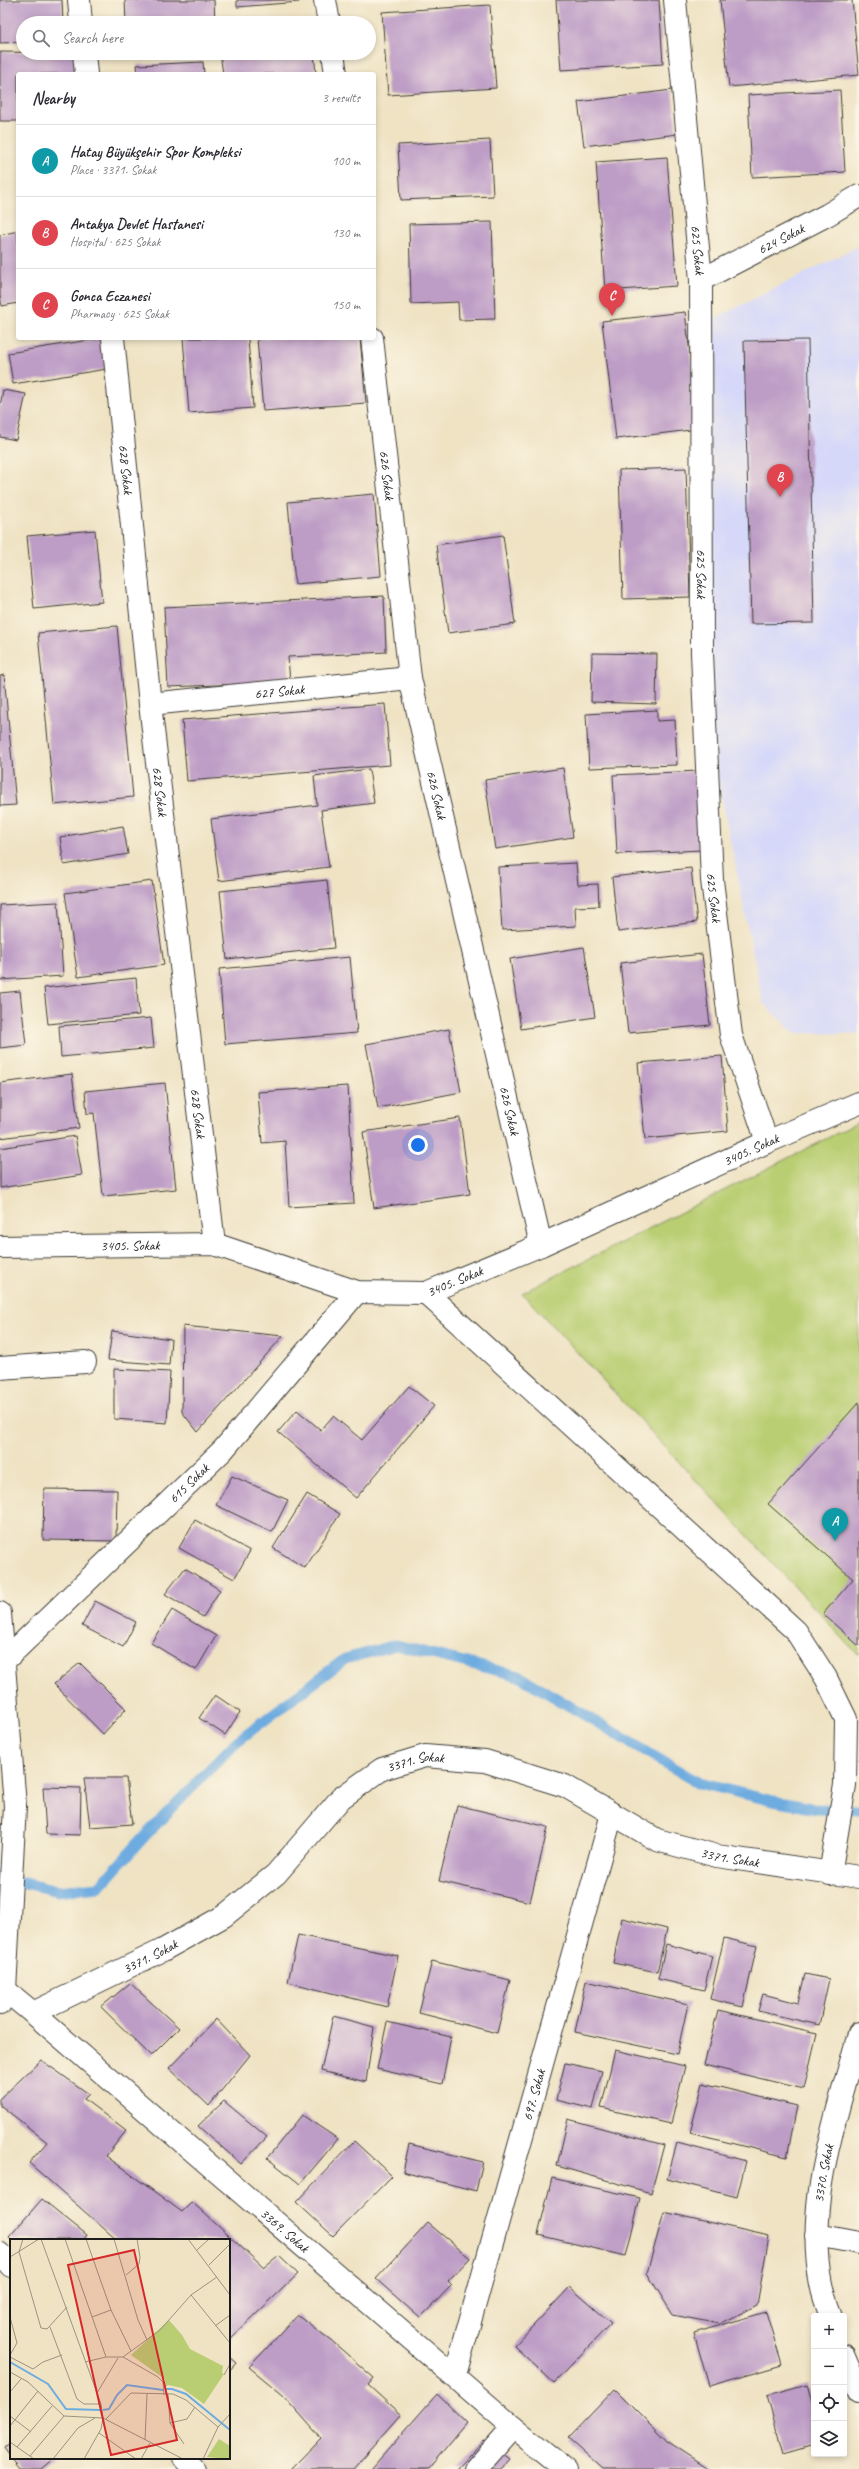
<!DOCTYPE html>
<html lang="en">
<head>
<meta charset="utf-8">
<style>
  :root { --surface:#fff; --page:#f2f2f3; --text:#2b2b33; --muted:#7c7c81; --line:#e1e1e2; --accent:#1f6fb2 }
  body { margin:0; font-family:Caveat,sans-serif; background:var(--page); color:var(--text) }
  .controls { position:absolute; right:12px; bottom:12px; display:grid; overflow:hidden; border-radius:4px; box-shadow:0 2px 6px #0003 }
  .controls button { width:36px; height:36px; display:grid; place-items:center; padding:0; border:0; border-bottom:1px solid var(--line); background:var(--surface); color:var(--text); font:20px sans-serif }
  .you { position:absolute; left:418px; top:1145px; width:14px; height:14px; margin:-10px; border:3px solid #fff; border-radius:50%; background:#1a73e8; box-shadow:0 0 0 6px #1a73e833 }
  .badge { display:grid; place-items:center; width:26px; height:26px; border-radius:50%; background:var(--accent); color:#fff; font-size:13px; font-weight:700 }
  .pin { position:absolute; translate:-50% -33px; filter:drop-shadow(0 1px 2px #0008) }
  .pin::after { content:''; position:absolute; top:21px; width:14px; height:12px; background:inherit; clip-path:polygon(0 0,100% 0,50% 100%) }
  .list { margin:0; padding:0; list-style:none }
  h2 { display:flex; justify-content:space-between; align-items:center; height:52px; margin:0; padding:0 16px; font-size:17px }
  h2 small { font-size:13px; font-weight:400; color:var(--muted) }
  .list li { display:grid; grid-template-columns:26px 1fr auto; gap:12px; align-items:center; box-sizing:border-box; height:72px; padding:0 16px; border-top:1px solid var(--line) }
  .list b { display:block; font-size:15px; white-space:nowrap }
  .list p { margin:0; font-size:13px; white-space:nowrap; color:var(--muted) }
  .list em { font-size:13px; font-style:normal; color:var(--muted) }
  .icon { flex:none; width:22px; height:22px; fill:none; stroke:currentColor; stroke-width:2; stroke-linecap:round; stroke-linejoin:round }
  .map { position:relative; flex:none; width:859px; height:2469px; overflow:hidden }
  .search { position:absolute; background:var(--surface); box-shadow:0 2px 6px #0003; left:16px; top:16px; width:360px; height:44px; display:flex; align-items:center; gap:10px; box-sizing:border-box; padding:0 14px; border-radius:22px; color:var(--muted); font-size:15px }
  .panel { position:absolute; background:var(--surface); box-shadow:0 2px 6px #0003; left:16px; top:72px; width:360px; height:268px; border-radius:4px }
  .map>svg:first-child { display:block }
</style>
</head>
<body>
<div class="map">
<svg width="859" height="2469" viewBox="0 0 859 2469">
  <rect width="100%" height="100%" fill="#fcf5e5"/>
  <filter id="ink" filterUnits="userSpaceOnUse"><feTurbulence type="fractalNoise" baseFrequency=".025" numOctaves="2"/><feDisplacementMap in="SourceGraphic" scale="8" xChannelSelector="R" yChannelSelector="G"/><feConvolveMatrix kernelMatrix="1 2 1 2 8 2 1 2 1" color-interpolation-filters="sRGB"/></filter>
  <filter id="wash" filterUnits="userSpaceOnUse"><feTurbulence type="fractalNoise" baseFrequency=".012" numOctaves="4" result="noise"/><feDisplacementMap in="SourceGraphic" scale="16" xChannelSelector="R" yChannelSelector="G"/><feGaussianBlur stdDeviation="0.9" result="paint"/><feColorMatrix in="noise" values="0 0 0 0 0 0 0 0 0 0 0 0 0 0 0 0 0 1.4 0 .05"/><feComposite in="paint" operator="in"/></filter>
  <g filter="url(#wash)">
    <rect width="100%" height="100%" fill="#efe3c4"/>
    <path fill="#d6d8f9" d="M859,246V1034L794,1033L763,1003L696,670L706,323Z"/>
    <path fill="#b9ce72" stroke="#6a7547" d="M859,1122V1656L522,1293Z"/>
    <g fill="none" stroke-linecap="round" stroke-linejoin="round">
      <path stroke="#6eace0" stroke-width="11" d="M0,1877L57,1891L99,1887L144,1837L236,1742L345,1659L396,1645L519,1676L699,1783L773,1801L817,1809L859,1810"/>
    </g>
    <g id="blocks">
      <path fill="#bd9cc6" d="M0,0H62L63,23H23V42L0,43Z
        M125,0H214L215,23H126Z
        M237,0H299V2L237,7Z
        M556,0H659L663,64L561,70Z
        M720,0H852L859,75L729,87Z
        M490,5L496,88L388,95L382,12Z
        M0,52L77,53L78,74H18V121H0Z
        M220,53H314L316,74H223Z
        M203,62L204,74H138L137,65Z
        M672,90L677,134L584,146L578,102Z
        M840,90L845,172L752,177L748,95Z
        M490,140L493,196L401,200L398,145Z
        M667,157L677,286L605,291L596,162Z
        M492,222L495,319L459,320L458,302L411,304L409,224Z
        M18,231V303L2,306L0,296V235Z
        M685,312L699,429L616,439L602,321Z
        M102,338L107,369L13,384L8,353Z
        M183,338H248L253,408L189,413Z
        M257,338H360L366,403L263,411Z
        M808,340L814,623L751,624L744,341Z
        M3,390L26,394L16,440L0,437V406Z
        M686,468L690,597L623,599L619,470Z
        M374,494L381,576L295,584L288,502Z
        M95,530L102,602L34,609L27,536Z
        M503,535L515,624L448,633L436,545Z
        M384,596L386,652L288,657L290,682L168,687L164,607Z
        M117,626L133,797L54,805L38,633Z
        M592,653L657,654L656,704L591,702Z
        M4,675L16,805L0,806V676Z
        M385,704L390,765L187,781L182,720Z
        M657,710V721L675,720L677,765L589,768L586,714Z
        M563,768L573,837L495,849L485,780Z
        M369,769L374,803L321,810L329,867L219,881L211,819L317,805L314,776Z
        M699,771L702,850L617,854L613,775Z
        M123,826L128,854L64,865L60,837Z
        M576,863L578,885L598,884L599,906L575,907L576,926L502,930L498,867Z
        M691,868L697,922L618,932L612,877Z
        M327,880L334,948L227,959L220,891Z
        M152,881L164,965L78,977L65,893Z
        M58,902L63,976L0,980V905Z
        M584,947L595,1017L521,1029L510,959Z
        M702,954L710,1025L628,1033L620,963Z
        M350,957L357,1033L225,1044L219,969Z
        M136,978L139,1015L48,1024L44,988Z
        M20,991L26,1045L0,1048V993Z
        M151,1018L154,1048L61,1057L59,1026Z
        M449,1029L461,1092L378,1108L366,1044Z
        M722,1056L728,1131L645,1139L638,1063Z
        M72,1074L79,1128L0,1138V1083Z
        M165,1083L176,1189L103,1196L94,1113L87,1114L85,1091Z
        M348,1086L354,1203L289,1207L285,1141L262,1143L258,1092Z
        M460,1118L470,1194L374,1208L363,1132Z
        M75,1136L82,1175L0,1188V1148Z
        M183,1326L283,1336L198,1432L182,1412Z
        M112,1331L171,1339L169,1365L108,1360Z
        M114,1369L170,1372L167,1423L114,1419Z
        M409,1386L434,1406L356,1498L278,1432L297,1410L321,1430L333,1416L362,1440Z
        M859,1402V1646L823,1614L853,1579L768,1504Z
        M232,1476L288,1500L272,1532L216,1505Z
        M44,1489L117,1490L116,1541L43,1540Z
        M307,1494L340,1514L305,1568L273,1548Z
        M195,1520L250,1551L234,1579L179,1548Z
        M185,1568L220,1590L203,1617L165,1594Z
        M95,1601L136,1622L123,1647L82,1626Z
        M172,1610L216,1636L196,1670L151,1643Z
        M80,1663L126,1709L103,1734L54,1684Z
        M215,1695L240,1712L225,1735L199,1718Z
        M84,1778H126L132,1824L90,1827Z
        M43,1787L81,1788L80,1835L46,1834Z
        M457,1805L548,1827L530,1902L439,1881Z
        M622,1918L667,1929L657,1972L613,1963Z
        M298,1935L398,1956L387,2007L288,1982Z
        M724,1938L757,1946L743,2007L710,1999Z
        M666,1944L712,1956L704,1990L658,1979Z
        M432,1961L510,1980L497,2033L419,2013Z
        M805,1974L829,1979L819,2025L758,2011L763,1994L798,2003Z
        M586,1981L688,2004L677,2054L575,2032Z
        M130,1983L179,2028L151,2056L101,2007Z
        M718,2010L817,2033L804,2089L704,2065Z
        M333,2016L374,2027L366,2082L321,2071Z
        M216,2019L250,2055L209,2106L169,2068Z
        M387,2022L451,2037L442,2084L377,2069Z
        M615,2050L685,2066L671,2124L601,2108Z
        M41,2060L89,2094L84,2099L126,2131L106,2156L182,2212L192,2202L264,2268L279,2256L298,2274L229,2340V2240H117L29,2163L47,2142L0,2105V2099Z
        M565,2063L602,2071L593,2109L556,2100Z
        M703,2083L797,2106L787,2157L690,2133Z
        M224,2101L267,2137L241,2164L198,2126Z
        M302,2115L338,2139L300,2184L267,2158Z
        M568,2119L664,2145L651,2193L557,2166Z
        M354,2141L392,2176L333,2236L296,2202Z
        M677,2143L746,2161L737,2197L667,2179Z
        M409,2144L483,2162L476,2191L403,2172Z
        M552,2178L640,2198L626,2256L538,2235Z
        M42,2199L87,2235L83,2240H12L9,2237Z
        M664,2212L769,2236L757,2305L720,2324L673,2315L647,2273Z
        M428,2223L470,2258L448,2281L452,2285L420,2318L376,2279Z
        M570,2287L611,2323L554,2383L514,2346Z
        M766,2312L782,2365L709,2386L694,2333Z
        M298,2315L333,2342L374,2378L368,2385L401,2415L353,2469H291L321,2438L283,2395L249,2367Z
        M229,2357L236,2363L229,2371Z
        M807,2385L814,2410V2444L783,2453L767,2396Z
        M615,2389L667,2441L710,2469H603L568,2438Z
        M437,2394L467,2423L429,2469H371Z
        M484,2440L510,2459L501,2469H457Z
        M11,2441V2457L4,2447Z
        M12,2458H55L42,2469H21Z"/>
    </g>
  </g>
  <g filter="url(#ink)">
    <use href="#blocks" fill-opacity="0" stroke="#3c3a35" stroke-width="1"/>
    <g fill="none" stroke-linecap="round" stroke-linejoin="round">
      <g stroke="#3c3a35" stroke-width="24">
        <g id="minor">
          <path d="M79,0L81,23"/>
          <path d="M325,0L329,23"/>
          <path id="s1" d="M675,0L701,280L702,653L712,880L731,1035L767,1142"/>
          <path d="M84,53L86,74"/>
          <path d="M333,53L336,74"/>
          <path id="s2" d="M701,280L827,215L859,196"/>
          <path id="s3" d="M113,338L150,704L214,1244"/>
          <path id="s4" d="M372,338L410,678L541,1245"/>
          <path id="s5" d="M150,704L410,678"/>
          <path id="s6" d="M0,1247L214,1244L357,1292L426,1293L541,1245L767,1142L859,1103"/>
          <path d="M426,1293L796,1631L826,1678L846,1719L845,1785L830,1874"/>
          <path d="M0,1368L85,1362"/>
          <path d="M0,1613L15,1806L5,1990L0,2004"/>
          <path id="s7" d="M5,1660L223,1450L357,1292"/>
          <path id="s8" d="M0,1989L5,1990L33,2013L513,2427L565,2469"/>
          <path id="s9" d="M33,2013L163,1950L224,1916L276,1874L341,1798L382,1769L425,1756L485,1761L565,1786L657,1840L717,1856L859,1877"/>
          <path d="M816,2235L859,2243"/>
          <path d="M0,2254L11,2266"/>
          <path id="s10" d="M831,2316C827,2306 823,2295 821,2284C804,2203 838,2112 859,2033"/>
          <path d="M844,2357L859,2392"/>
          <path id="s11" d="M455,2375L612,1814"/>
          <path d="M184,2458L194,2469"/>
          <path d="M476,2469L513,2427"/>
        </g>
      </g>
      <use href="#minor" stroke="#fff" stroke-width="22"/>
    </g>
  </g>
  <g text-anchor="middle" stroke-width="3" stroke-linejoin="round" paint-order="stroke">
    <g font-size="14" fill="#1c1c1c" stroke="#fcf5e5">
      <text dy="5" stroke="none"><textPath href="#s2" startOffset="90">624 Sokak</textPath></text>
      <text dy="5" stroke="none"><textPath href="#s1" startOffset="251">625 Sokak</textPath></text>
      <text dy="5" stroke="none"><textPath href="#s3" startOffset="132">628 Sokak</textPath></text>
      <text dy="5" stroke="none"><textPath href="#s4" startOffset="138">626 Sokak</textPath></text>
      <text dy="5" stroke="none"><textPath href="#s1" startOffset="575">625 Sokak</textPath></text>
      <text dy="5" stroke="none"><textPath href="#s5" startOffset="130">627 Sokak</textPath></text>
      <text dy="5" stroke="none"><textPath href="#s3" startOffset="456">628 Sokak</textPath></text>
      <text dy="5" stroke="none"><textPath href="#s4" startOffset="462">626 Sokak</textPath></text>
      <text dy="5" stroke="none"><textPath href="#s1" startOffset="899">625 Sokak</textPath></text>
      <text dy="5" stroke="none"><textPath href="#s4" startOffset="786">626 Sokak</textPath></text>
      <text dy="5" stroke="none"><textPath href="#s3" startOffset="780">628 Sokak</textPath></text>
      <text dy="5" stroke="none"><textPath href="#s6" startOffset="789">3405. Sokak</textPath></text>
      <text dy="5" stroke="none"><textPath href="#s6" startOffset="130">3405. Sokak</textPath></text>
      <text dy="5" stroke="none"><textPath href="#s6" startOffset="465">3405. Sokak</textPath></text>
      <text dy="5" stroke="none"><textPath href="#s7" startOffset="255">615 Sokak</textPath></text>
      <text dy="5" stroke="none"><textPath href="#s9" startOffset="466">3371. Sokak</textPath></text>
      <text dy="5" stroke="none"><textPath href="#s9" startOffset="802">3371. Sokak</textPath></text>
      <text dy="5" stroke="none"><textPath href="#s9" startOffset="130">3371. Sokak</textPath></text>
      <text dy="5" stroke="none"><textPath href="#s11" startOffset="291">697. Sokak</textPath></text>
      <text dy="5" stroke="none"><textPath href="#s10" startOffset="145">3370. Sokak</textPath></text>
      <text dy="5" stroke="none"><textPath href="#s8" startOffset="374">3369. Sokak</textPath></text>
    </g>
  </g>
  <g transform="translate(10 2239)">
    <rect width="220" height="220" fill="#efe3c4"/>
    <path d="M159,81L172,96L180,110L213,127L212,134L214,135L194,165L172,149L158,146L155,148V140L121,116ZM209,200L220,207V220L197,218Z" fill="#b9ce72"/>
    <path fill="none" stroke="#6eace0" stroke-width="2" d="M0,123L38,145L56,170L90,171M156,150H162L176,155L220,191M93,171L99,170L107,156L117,146L153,151"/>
    <path fill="none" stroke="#9b9381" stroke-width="1" d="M13,0L9,13L31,89L37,90L57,68M31,0L91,165L93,179L91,190L74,220M55,0L96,118M76,0L101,71L121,112M104,0L128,81L137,101M178,0L220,56M187,11L199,0M0,18L29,0M199,26L220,5M116,36L129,25L130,18L127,0M181,56L220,104M0,78L7,104L0,116M82,78L101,71M205,87L220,76M40,88L67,160L74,165H91M0,118L23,130L33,123L52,116M113,118L148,138L153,143L154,156M75,123L96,118H113L150,91L181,56L207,38M0,133L18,143L54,177L93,179L173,220M214,136L220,125M0,153L11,140M87,154L108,119M158,155L160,184L174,205M0,177L21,193M96,180L121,154L163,155L176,161L208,188M160,184L177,180L185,168M0,187L28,152M89,194L126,220M135,201L137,155M0,203L24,220M7,208L42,167M20,217L54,177M43,220L68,189L85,179M131,220L140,204M193,220L208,188L220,175"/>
    <path fill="#d62828" fill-opacity="0.15" stroke="#d62828" stroke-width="2" d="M124,11L167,201L101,216L58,26Z"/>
    <rect width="220" height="220" fill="none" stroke="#1c1c1c" stroke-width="2"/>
  </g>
</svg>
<div class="controls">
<button>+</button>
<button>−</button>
<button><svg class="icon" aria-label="locate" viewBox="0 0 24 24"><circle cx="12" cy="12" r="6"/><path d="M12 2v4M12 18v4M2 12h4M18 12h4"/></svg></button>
<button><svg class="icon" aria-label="layers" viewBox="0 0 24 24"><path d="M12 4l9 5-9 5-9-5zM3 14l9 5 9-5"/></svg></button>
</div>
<div class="you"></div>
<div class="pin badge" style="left:835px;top:1541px;background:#0f9aa8">A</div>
<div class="pin badge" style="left:780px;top:497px;background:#e0444e">B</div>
<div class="pin badge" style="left:612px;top:316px;background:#e0444e">C</div>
<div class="search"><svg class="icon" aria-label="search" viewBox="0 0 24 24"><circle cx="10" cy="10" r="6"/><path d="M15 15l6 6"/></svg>Search here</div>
<section class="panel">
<h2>Nearby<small>3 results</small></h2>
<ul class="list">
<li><span class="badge" style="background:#0f9aa8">A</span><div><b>Hatay Büyükşehir Spor Kompleksi</b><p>Place · 3371. Sokak</p></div><em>100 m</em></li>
<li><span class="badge" style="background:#e0444e">B</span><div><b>Antakya Devlet Hastanesi</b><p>Hospital · 625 Sokak</p></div><em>130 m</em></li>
<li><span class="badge" style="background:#e0444e">C</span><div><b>Gonca Eczanesi</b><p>Pharmacy · 625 Sokak</p></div><em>150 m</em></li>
</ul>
</section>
</div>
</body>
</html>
